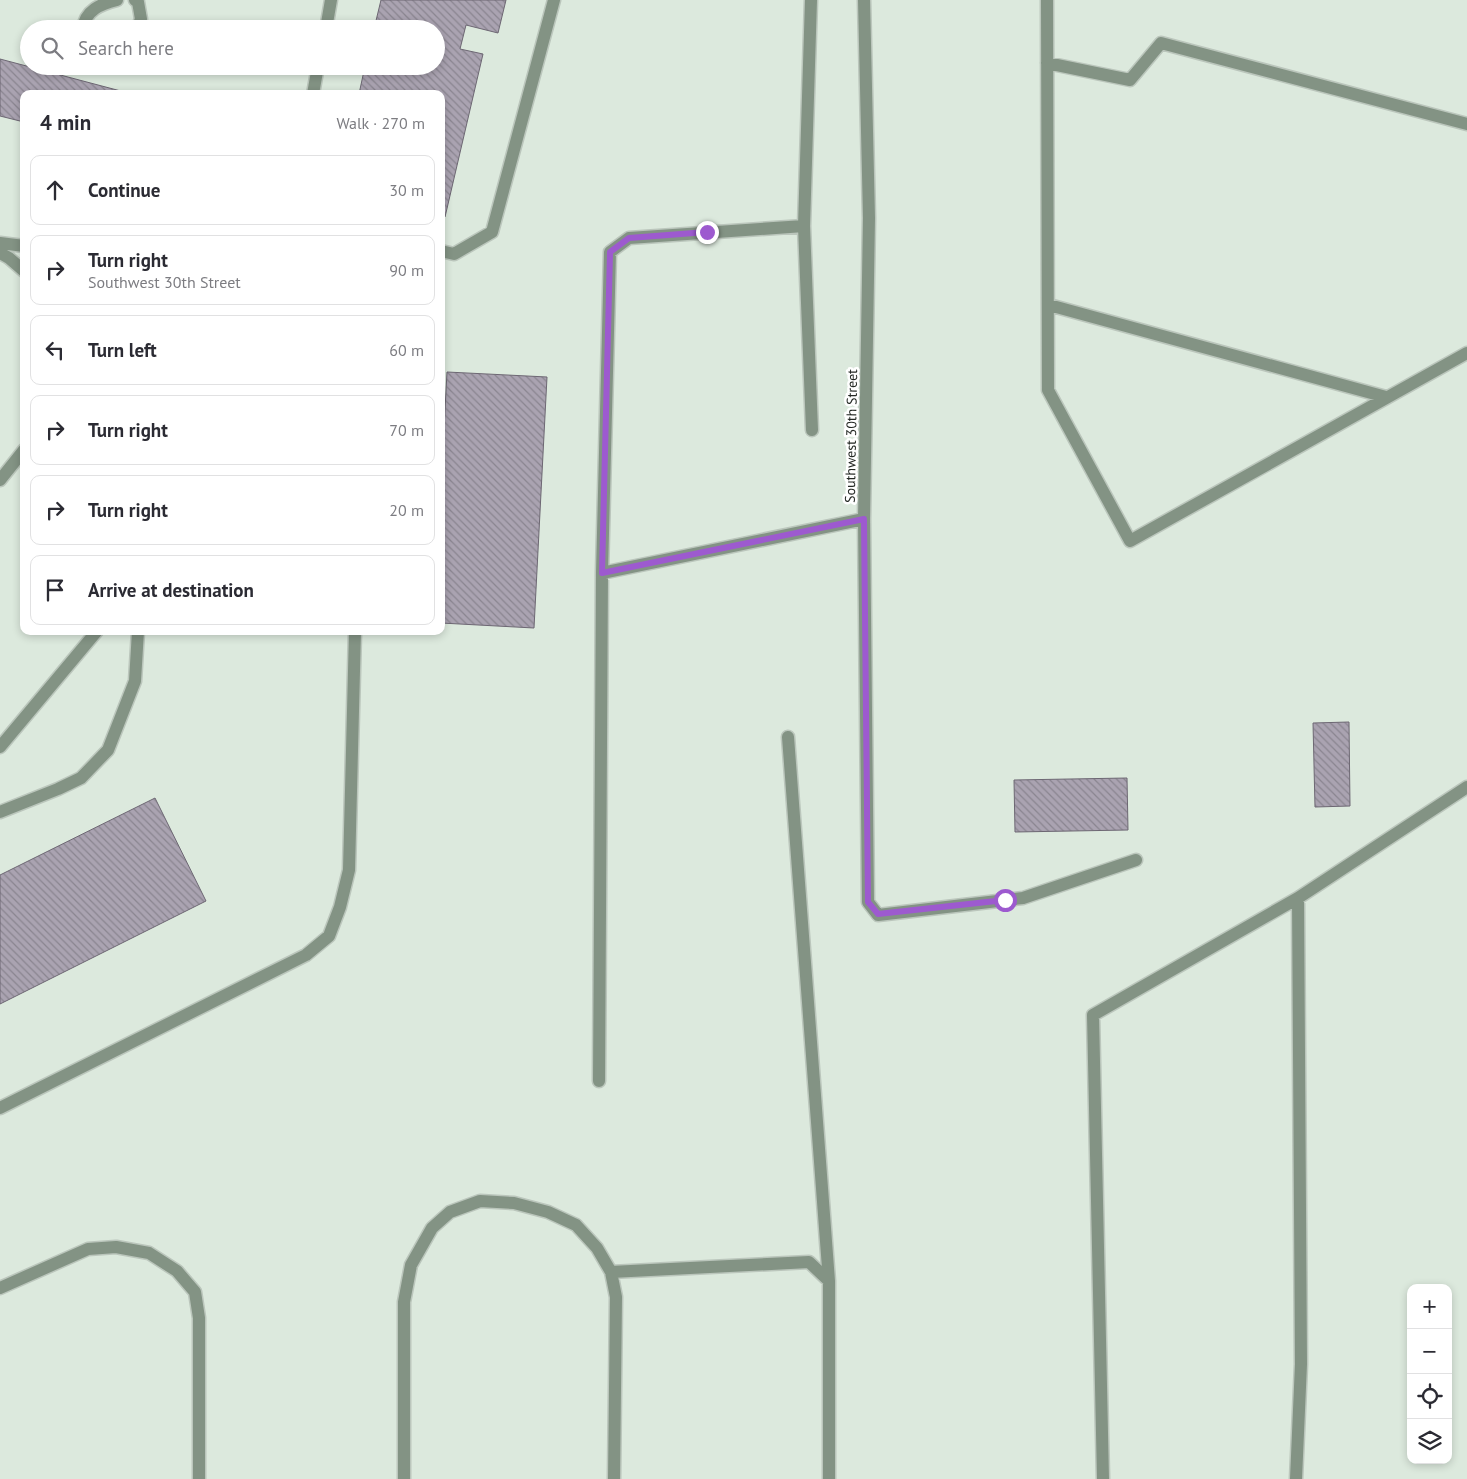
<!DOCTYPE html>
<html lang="en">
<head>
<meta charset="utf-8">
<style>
  :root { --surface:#fff; --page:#f2f2f3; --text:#2b2b33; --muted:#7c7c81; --line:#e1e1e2 }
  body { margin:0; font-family:"PT Sans",sans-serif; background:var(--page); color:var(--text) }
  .controls { position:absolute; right:15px; bottom:15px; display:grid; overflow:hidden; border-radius:10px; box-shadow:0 2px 8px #0003 }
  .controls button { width:45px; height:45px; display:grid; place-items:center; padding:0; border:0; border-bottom:1px solid var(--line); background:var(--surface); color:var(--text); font:25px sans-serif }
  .stop { position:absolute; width:15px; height:15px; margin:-11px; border:4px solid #9d5acf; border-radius:50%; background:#fff }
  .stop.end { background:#9d5acf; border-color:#fff; box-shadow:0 1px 5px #0008 }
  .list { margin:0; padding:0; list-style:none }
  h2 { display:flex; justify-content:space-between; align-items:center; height:65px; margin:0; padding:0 20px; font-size:21px }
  h2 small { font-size:16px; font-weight:400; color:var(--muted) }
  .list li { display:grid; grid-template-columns:32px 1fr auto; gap:15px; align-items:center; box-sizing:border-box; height:70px; margin:0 10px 10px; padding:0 10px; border:1px solid var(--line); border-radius:10px }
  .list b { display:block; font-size:19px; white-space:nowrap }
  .list p { margin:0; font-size:16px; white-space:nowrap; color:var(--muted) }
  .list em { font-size:16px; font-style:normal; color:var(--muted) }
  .icon { flex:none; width:28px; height:28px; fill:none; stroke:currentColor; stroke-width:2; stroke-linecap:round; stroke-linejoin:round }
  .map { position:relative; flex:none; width:1467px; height:1479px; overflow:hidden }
  .search { position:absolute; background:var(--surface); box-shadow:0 2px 8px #0003; left:20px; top:20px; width:425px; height:55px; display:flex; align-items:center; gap:12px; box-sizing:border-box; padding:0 18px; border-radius:28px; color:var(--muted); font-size:19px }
  .panel { position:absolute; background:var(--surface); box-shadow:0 2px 8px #0003; left:20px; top:90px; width:425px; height:545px; border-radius:10px }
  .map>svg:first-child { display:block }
</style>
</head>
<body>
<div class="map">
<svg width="1467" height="1479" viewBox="0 0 1467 1479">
  <defs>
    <pattern id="building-back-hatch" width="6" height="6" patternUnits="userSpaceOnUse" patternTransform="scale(1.25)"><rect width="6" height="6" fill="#aaa3b1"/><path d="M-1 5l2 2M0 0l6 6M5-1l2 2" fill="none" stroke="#8a8590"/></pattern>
  </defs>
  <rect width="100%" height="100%" fill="#dce9dd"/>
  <path fill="url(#building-back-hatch)" stroke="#6d6773" d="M381,0H506L498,33L466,25L460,49L483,54L445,217L441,216V94H359L365,66H436V29H374Z
    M0,59L132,94H24V122L0,116Z
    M447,372L547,377L534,628L441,623V485Z
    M1349,722L1350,806L1315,807L1313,723Z
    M1127,778L1128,830L1015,832L1014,780Z
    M155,798L206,901L0,1004V875Z"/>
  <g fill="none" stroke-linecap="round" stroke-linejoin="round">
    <g stroke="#bbc6bc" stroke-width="15">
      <path id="minor" d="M135,0L138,2L141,19L137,29
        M811,0L804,226L812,430
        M864,0L869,218L864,519L868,902L878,915L1023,898L1136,860
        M1047,0L1048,390L1130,541L1467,353
        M83,29C85,10 101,4 117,0
        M326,29L331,0
        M1047,63L1130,80L1161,43L1467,124
        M313,94L318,66
        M0,243L24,246
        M441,251L454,254L492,232L554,0
        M0,253L9,258L24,271
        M1049,305L1386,397
        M0,480L24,450
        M602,573L610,252L629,238L804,226
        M788,737L829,1281
        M0,747L97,631
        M0,812L58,789L81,778L108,750L135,681L138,631
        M599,1081L602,573L864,519
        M0,1108L306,955L329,936L340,907L349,870L355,631
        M611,1272L809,1262L829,1281V1479
        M0,1288L88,1249L116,1247L149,1253L177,1271L195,1292L199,1318V1479
        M404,1479V1302L411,1265L432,1228L450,1212L480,1201L514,1203L548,1212L576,1225L597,1248L611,1272L616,1297L614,1479
        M1103,1479L1093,1015L1298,898L1467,787
        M1296,1479L1301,1364L1298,898"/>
    </g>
    <use href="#minor" stroke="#839384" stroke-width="12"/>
  </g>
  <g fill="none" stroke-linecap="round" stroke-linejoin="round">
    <path stroke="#9d5acf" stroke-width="6" d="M707,232L629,238L610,252L602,573L864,519L868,902L878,914L1005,900"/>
  </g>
  <g text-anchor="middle" stroke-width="5" stroke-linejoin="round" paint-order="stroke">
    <g font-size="14" fill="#232723" stroke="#fff">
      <text transform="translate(851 436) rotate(-89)" y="5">Southwest 30th Street</text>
    </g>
  </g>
</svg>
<div class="controls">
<button>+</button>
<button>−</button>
<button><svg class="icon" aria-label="locate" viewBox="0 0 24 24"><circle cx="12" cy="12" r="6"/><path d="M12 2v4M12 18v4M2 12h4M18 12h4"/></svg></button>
<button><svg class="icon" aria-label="layers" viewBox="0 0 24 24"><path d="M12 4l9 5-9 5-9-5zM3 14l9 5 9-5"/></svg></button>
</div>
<div class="stop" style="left:1005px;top:900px"></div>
<div class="stop end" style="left:707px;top:232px"></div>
<div class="search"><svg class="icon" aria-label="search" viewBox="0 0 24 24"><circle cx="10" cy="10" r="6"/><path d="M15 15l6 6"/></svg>Search here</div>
<section class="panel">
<h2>4 min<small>Walk · 270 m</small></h2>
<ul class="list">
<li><svg class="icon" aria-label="ahead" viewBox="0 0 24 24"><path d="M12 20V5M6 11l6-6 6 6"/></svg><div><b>Continue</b></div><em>30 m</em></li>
<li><svg class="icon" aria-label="right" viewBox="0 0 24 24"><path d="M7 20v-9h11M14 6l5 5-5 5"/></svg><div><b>Turn right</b><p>Southwest 30th Street</p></div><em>90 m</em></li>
<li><svg class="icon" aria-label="left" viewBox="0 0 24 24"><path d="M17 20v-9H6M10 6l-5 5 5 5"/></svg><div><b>Turn left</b></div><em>60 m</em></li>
<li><svg class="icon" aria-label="right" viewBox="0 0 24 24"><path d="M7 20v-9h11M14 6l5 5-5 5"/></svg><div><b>Turn right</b></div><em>70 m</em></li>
<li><svg class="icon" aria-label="right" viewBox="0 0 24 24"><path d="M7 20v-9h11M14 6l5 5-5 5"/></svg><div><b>Turn right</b></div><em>20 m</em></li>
<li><svg class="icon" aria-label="arrive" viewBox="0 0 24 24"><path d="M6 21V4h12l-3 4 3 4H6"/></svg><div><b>Arrive at destination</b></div></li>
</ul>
</section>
</div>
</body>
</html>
